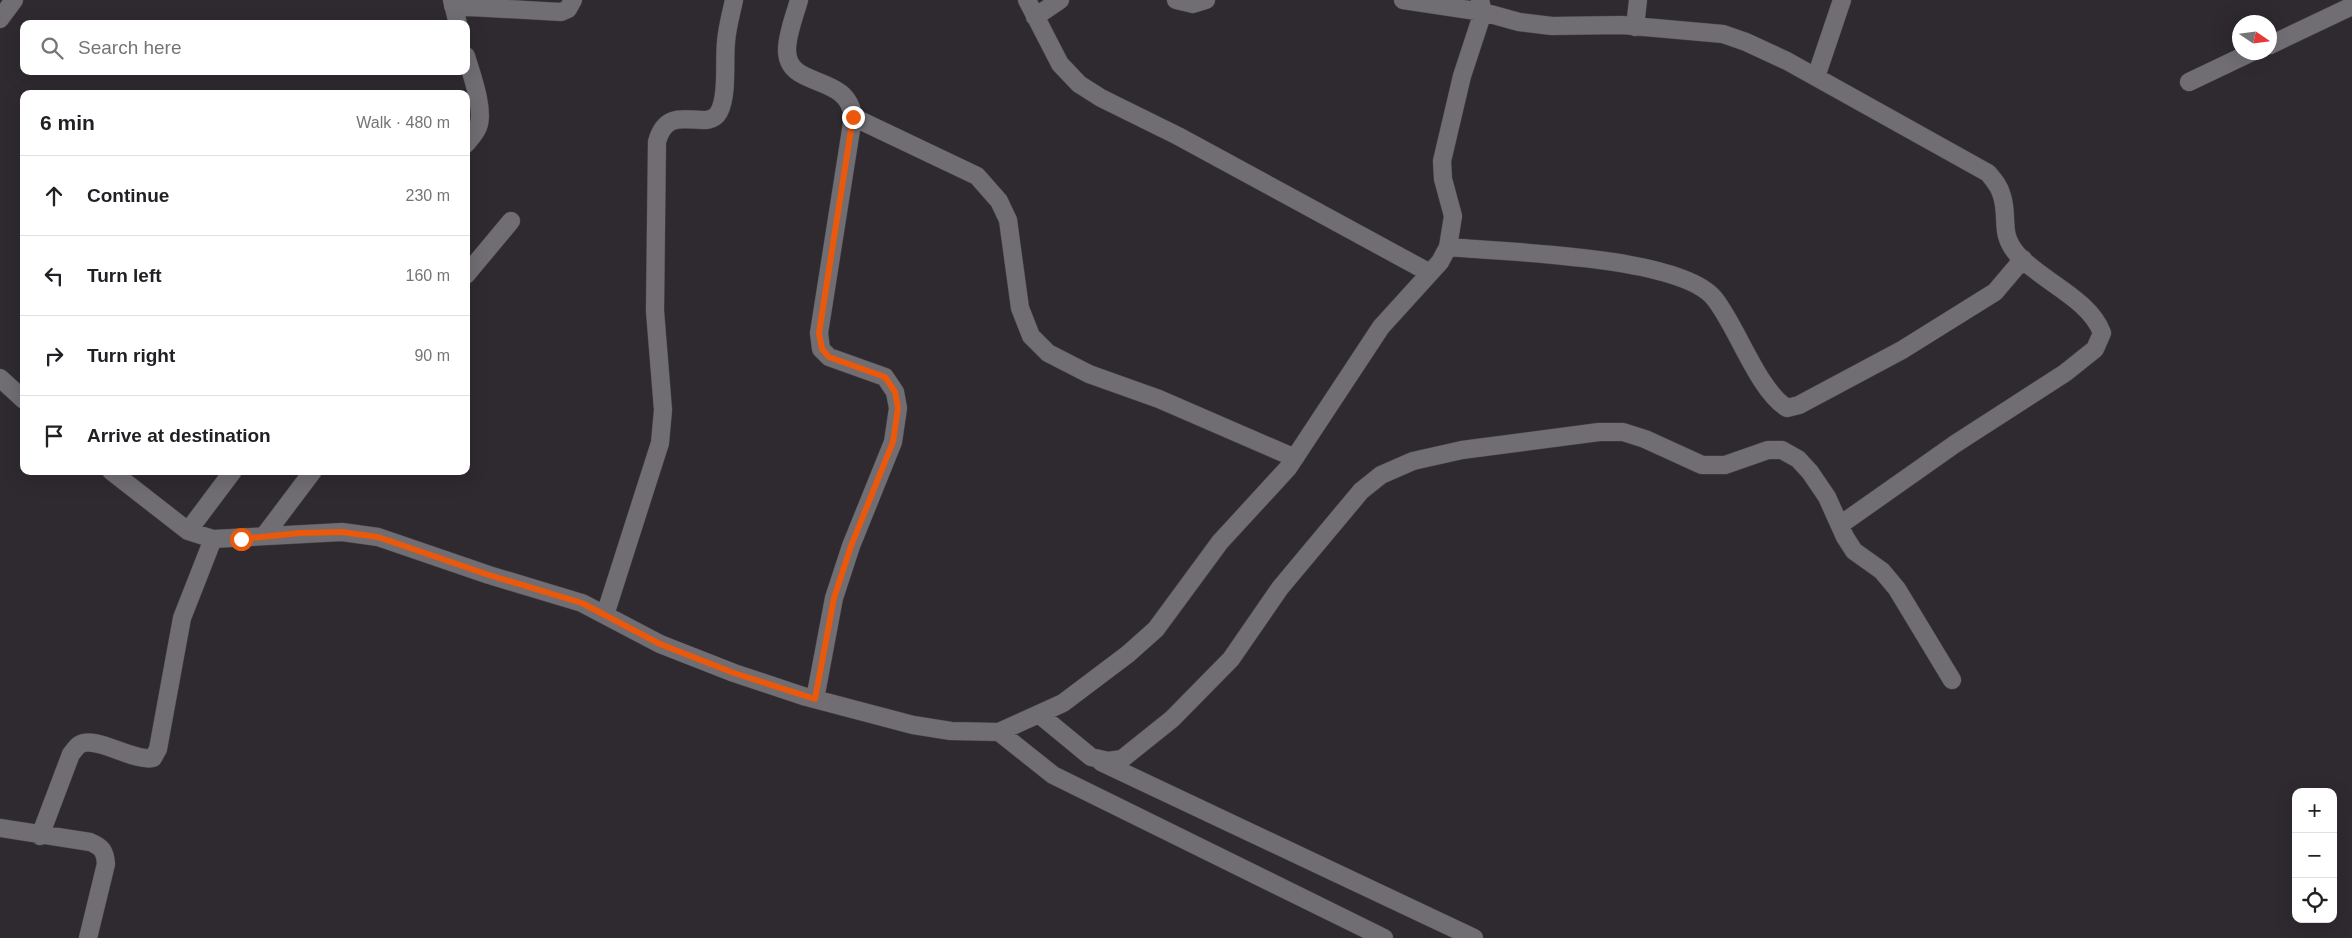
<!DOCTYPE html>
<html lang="en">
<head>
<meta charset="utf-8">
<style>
  :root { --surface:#fff; --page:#f2f2f2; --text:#202124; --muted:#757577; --line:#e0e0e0 }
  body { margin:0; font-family:Arial,sans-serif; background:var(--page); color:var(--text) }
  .controls { position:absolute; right:15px; bottom:15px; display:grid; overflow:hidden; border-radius:10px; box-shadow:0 5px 20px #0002 }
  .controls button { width:45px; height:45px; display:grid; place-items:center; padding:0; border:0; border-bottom:1px solid var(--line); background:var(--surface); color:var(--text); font:25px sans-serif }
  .compass { position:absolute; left:2232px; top:15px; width:45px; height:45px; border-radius:50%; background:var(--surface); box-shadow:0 5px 20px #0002; rotate:103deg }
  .stop { position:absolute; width:15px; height:15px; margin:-11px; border:4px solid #ea580c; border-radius:50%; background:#fff }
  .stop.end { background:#ea580c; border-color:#fff; box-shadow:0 1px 5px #0008 }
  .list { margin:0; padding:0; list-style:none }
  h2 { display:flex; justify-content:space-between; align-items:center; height:65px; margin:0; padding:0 20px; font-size:21px }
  h2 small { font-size:16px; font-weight:400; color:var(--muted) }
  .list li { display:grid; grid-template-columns:32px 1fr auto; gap:15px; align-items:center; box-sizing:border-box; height:80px; padding:0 20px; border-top:1px solid var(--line) }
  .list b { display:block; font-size:19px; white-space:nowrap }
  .list em { font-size:16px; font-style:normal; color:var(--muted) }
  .icon { flex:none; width:28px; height:28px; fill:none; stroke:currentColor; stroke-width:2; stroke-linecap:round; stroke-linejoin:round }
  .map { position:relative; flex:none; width:2352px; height:938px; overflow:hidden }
  .search { position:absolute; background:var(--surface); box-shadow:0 5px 20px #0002; left:20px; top:20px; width:450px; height:55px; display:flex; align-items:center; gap:12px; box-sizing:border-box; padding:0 18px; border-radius:10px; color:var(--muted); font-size:19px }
  .panel { position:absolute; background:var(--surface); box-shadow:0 5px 20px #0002; left:20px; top:90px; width:450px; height:385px; border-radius:10px }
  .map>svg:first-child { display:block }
</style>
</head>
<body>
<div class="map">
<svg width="2352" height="938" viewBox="0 0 2352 938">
  <rect width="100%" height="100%" fill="#2e2a30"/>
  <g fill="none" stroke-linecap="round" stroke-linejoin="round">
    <g stroke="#48454a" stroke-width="19">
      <path id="minor" d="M452,0L458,24
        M799,0C795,15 787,34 787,50C787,90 848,72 853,117L819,333L821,349L829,357L885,377L895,392L898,408L893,442L851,546L834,598L815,699
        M1027,0L1060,64L1079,84L1101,98L1178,136L1430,273
        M1176,0L1193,4L1206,0
        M1403,0L1483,12L1519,22L1552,26L1622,25L1723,34L1746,42L1787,61L1988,173C1994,180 2000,187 2002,196C2009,219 1999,233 2017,254C2041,281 2090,299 2102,333L2095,349L2065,373L1955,444L1840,525
        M453,6L561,12L568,9L573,0
        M1035,17L1060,0
        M0,19L14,0
        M1635,27L1638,0
        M2270,45L2352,6
        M466,56C471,73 485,110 478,127C476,133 470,139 466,144
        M1816,77L1842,0
        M2189,82L2252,52
        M853,117L977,176L999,201L1008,220L1020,308L1031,336L1048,353L1089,374L1159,399L1295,458
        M1448,247C1504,252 1679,256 1714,298C1737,326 1757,389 1787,408L1799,405L1902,350L1995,292L2023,259
        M466,275L511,221
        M0,378L24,400
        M111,471L188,531L213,539L342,532L378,537L489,575L582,603L660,644L734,673L803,696L913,725L951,731L999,732L1063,703L1128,654L1156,629L1220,542L1288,468L1381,327L1440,262L1448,247L1453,216L1443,179L1442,161L1462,76L1483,12L1480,0
        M188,531L233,471
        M264,536L313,471
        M605,615L660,443L663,410L655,311L657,142C668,99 707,134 719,112C728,95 724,61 726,42C727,28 731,14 734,0
        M1040,715L1091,757L1108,761L1122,759L1172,719L1231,659L1280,588L1361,491L1381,475L1413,461L1462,450L1599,432H1623L1645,439L1702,465H1725L1768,450H1782L1798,459L1810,472L1827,497L1845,537L1854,551L1882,571L1897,589L1952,680
        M999,732L1053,775L1384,938
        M1101,762L1474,938
        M0,828L90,842C102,847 105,851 106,864L88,938
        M40,836L71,754C73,752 76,747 79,745C95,734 132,762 153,758L158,749L182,618L213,539"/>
    </g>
    <use href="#minor" stroke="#706d73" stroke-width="18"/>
  </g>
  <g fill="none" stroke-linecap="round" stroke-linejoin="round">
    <path stroke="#ea580c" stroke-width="6" d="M241,539L300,533L342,532L378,537L489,575L582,603L660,644L734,673L815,699L834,598L851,546L893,442L898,408L895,392L885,377L829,357L822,349L819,333L853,117"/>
  </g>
</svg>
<div class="controls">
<button>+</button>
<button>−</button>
<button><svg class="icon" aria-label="locate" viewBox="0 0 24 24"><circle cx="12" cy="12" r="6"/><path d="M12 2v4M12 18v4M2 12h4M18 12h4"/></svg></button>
</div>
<svg class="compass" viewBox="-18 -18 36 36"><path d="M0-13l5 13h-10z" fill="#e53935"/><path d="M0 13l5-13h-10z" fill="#757577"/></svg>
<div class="stop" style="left:241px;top:539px"></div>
<div class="stop end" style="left:853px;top:117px"></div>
<div class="search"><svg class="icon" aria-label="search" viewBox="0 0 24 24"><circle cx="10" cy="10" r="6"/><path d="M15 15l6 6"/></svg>Search here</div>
<section class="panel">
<h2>6 min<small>Walk · 480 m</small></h2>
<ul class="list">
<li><svg class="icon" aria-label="ahead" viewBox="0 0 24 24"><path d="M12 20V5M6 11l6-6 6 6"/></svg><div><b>Continue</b></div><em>230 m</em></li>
<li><svg class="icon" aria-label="left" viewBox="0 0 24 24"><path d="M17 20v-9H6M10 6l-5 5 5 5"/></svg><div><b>Turn left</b></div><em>160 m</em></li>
<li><svg class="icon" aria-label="right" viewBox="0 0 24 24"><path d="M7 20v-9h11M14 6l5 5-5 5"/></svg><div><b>Turn right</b></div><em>90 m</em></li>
<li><svg class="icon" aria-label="arrive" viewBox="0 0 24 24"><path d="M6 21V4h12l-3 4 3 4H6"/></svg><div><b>Arrive at destination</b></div></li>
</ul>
</section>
</div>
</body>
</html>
